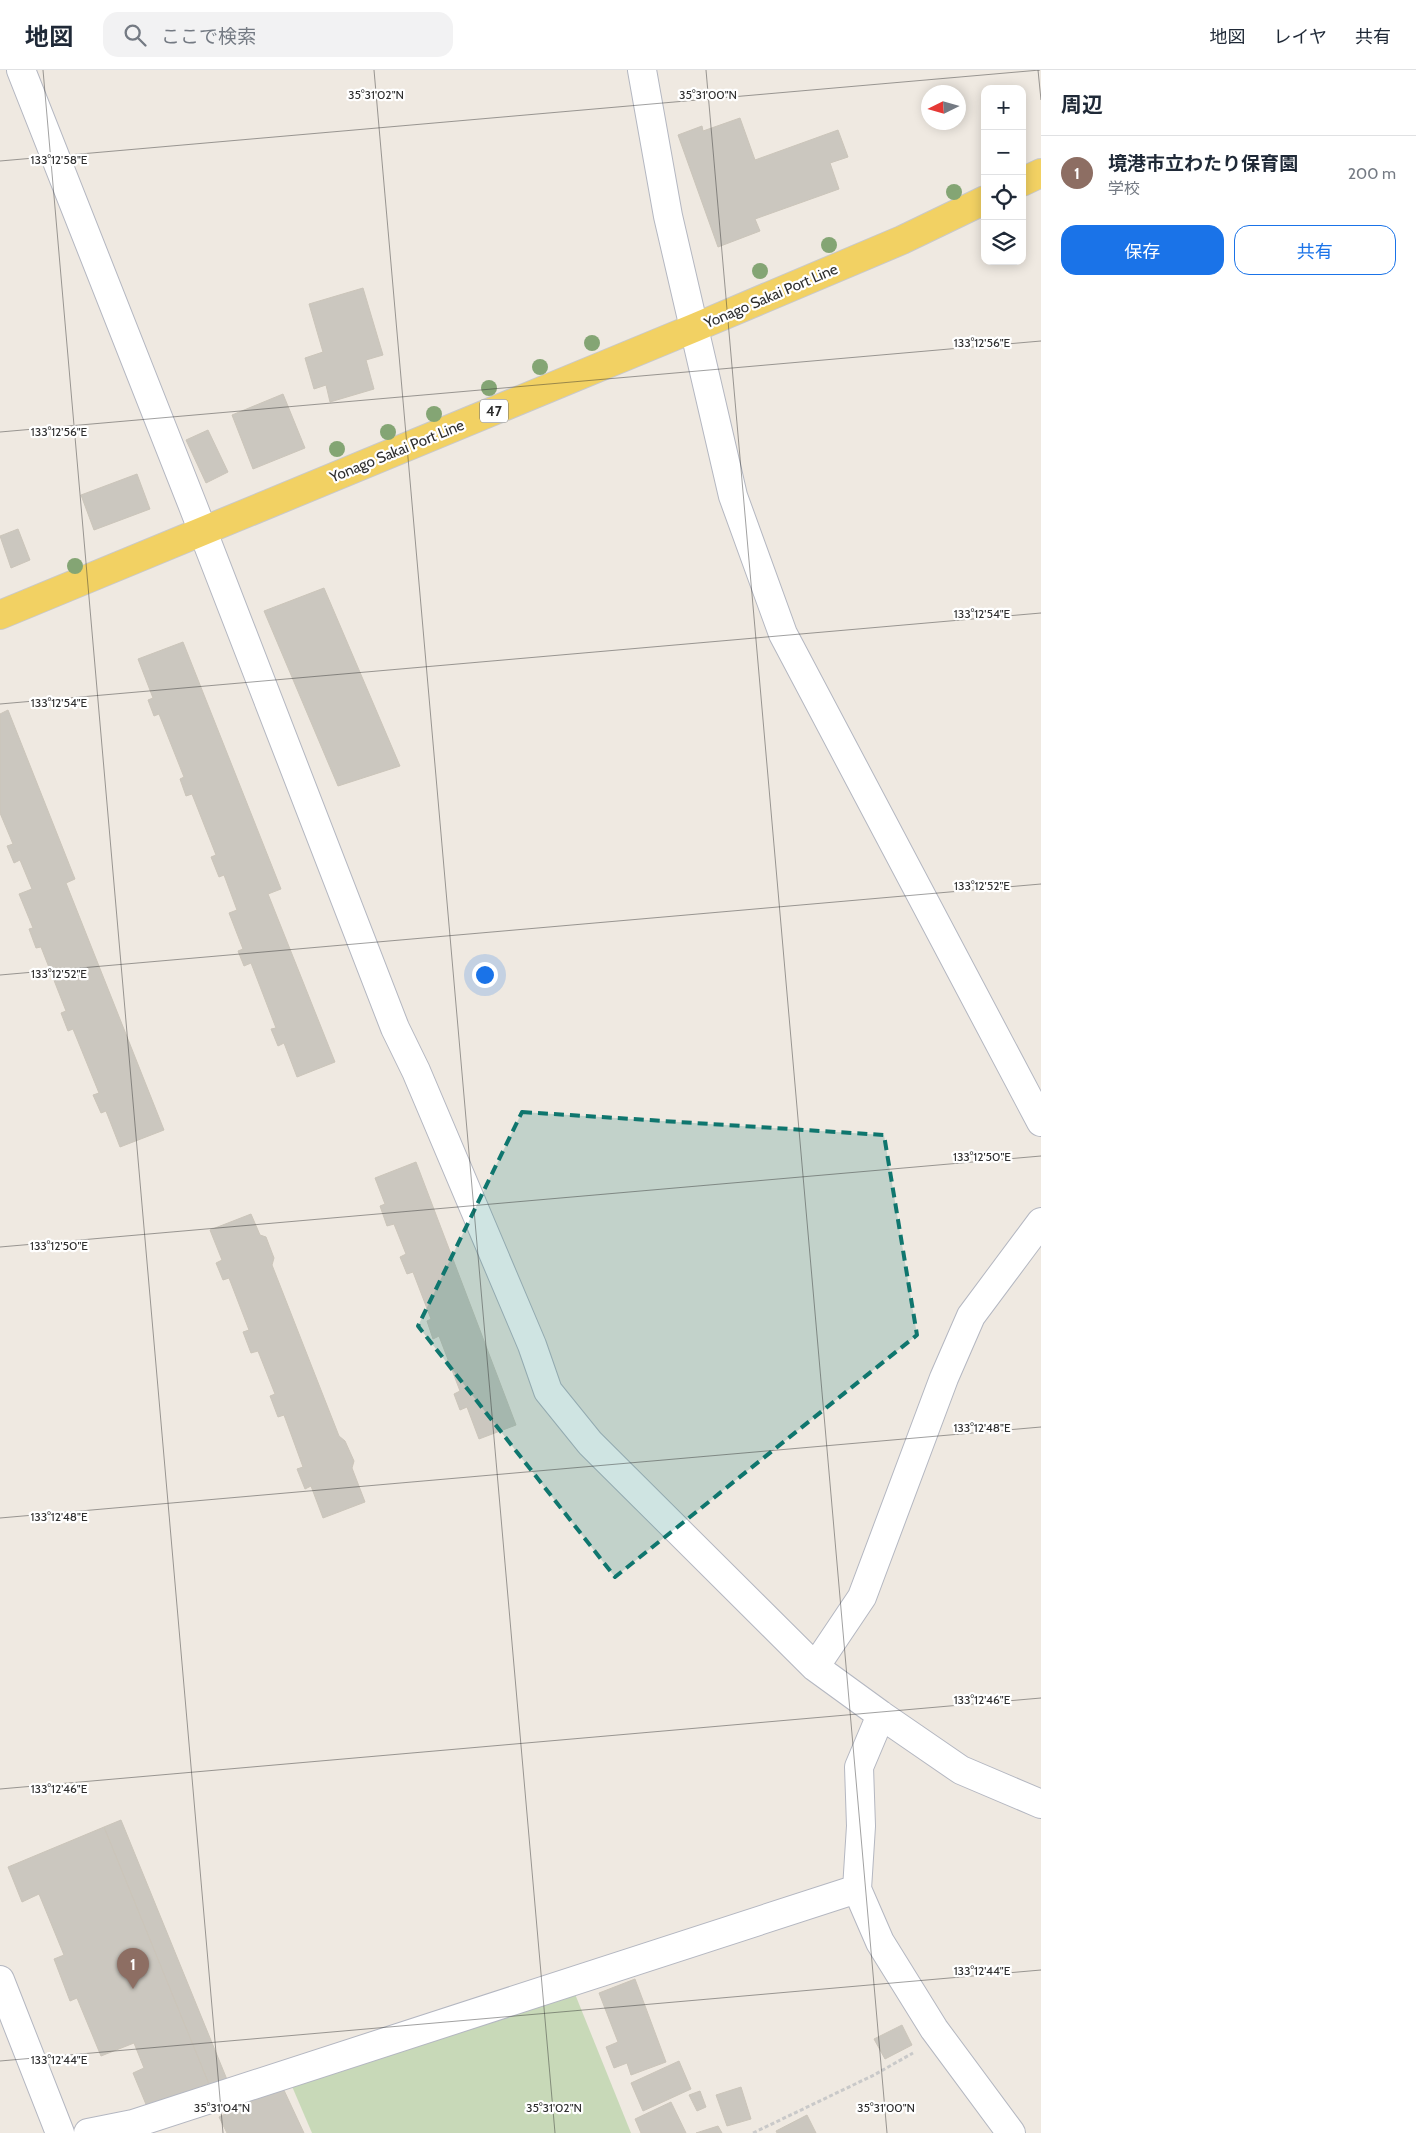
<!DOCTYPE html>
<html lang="ja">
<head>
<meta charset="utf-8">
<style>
  :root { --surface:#fff; --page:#f2f2f3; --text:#1f2937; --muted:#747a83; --line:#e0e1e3; --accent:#1a73e8 }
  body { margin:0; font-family:Cabin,"Noto Sans JP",sans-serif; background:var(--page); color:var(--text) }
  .controls { position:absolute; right:15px; top:15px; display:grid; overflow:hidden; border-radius:10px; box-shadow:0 2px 12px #0003 }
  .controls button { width:45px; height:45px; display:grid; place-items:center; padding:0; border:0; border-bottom:1px solid var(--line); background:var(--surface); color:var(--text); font:25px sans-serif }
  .compass { position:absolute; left:921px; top:15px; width:45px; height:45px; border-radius:50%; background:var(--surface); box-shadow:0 2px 12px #0003; rotate:265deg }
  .you { position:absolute; left:484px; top:904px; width:18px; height:18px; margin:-12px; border:4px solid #fff; border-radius:50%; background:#1a73e8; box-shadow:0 0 0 8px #1a73e833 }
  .badge { display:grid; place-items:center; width:32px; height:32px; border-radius:50%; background:var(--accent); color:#fff; font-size:16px; font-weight:700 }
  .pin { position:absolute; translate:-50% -41px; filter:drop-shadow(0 1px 2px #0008) }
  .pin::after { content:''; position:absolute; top:26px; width:18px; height:15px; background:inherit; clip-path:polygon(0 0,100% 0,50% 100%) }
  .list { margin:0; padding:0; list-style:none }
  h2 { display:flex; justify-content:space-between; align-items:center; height:65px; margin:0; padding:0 20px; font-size:21px }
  h2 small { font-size:16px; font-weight:400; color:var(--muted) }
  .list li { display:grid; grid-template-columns:32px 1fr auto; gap:15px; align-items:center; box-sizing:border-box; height:75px; padding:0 20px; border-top:1px solid var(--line) }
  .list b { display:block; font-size:19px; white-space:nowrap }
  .list p { margin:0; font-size:16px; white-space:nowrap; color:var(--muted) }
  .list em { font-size:16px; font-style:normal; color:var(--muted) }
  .actions { display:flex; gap:10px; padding:15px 20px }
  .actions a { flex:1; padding:11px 0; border:1px solid var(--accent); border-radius:15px; text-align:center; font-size:18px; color:var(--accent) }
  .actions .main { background:var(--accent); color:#fff }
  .icon { flex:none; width:28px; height:28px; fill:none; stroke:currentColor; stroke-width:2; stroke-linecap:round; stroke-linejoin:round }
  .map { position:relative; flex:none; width:1041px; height:2063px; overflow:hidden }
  header { display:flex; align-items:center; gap:30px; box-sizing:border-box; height:70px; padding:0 25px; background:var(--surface); border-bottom:1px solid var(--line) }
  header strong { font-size:24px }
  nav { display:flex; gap:28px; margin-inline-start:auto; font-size:18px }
  .search { width:350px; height:45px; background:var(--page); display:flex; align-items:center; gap:12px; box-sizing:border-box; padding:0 18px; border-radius:15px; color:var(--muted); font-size:19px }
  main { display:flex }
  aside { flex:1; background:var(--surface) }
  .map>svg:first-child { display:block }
</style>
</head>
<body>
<header>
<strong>地図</strong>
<div class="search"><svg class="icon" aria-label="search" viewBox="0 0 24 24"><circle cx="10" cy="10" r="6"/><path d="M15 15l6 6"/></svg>ここで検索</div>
<nav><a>地図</a><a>レイヤ</a><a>共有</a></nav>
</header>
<main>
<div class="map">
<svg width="1041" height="2063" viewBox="0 0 1041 2063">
  <rect width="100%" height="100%" fill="#efe9e1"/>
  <path fill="#c8d9b8" d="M575,1924L631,2063H312L291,2014Z"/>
  <path fill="#cbc7bf" stroke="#cbc5ba" d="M740,48L755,90L838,60L848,87L830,93L839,119L755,149L760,161L718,177L678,65L702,56L703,61Z
    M363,218L383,285L366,290L374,319L330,332L326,315L314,319L305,288L323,282L309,234Z
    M283,324L305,378L253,399L232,345Z
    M208,360L228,402L206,413L186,370Z
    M137,404L150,439L94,460L81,425Z
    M18,459L30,490L11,498L0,466Z
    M324,518L400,696L338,716L264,541Z
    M183,572L281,819L268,824L335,992L297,1007L284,973L278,976L271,959L276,958L251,893L244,896L238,881L243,879L229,843L237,840L224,805L219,807L211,787L216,785L192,724L186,726L180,709L184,707L159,644L154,646L148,630L153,628L138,589Z
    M8,640L75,809L66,813L164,1060L120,1077L106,1041L101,1043L93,1025L99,1023L73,959L68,961L61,943L66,941L41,877L36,878L29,859L33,858L19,824L32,819L20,790L14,793L7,776L13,774L0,743V644Z
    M416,1092L516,1355L479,1369L467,1337L460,1340L454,1324L460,1321L439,1266L433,1269L427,1251L431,1249L413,1202L407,1204L400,1187L406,1184L394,1154L387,1156L380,1136L385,1134L375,1108Z
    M251,1144L260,1165L266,1167L274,1188L272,1195L339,1366L345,1371L354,1391L352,1398L365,1432L323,1448L311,1416L305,1419L297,1399L303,1397L284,1345L278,1347L270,1326L275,1324L258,1281L251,1283L243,1262L249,1260L229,1208L223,1210L216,1193L222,1190L210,1160Z
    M121,1750L228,2012L211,2019L104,1757Z
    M104,1757L211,2019L150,2044L133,2003L144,1998L134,1973L101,1986L77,1928L70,1931L54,1889L64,1885L39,1824L22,1832L8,1797Z
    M635,1909L666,1992L631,2005L627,1993L614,1998L606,1977L618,1972L599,1923Z
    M902,1955L912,1975L885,1989L874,1969Z
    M679,1991L691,2019L643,2041L631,2013Z
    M282,2016L304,2063H227L219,2047Z
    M741,2017L751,2049L727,2056L716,2025Z
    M700,2021L706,2037L697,2041L689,2025Z
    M671,2032L686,2063H641L635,2049Z
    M807,2045L816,2063H777L776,2061Z
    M718,2056L722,2063H696Z"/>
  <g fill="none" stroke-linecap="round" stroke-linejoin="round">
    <g stroke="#b4b7c1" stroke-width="30">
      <path id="minor" d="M21,0L193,436L395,958L416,1001L532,1275L548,1321L590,1373L815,1597L881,1645L961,1700L1041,1734
        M642,0L668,146L733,426L783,564L1041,1052
        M815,1597L862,1527L944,1308L971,1246L1041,1152
        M881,1645L859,1697L861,1756L857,1819L880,1872L934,1959L1011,2063
        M0,1910L60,2063
        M88,2063L133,2054L857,1819"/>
    </g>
    <g stroke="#c9c9c9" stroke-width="30">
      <path id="major" d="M1022,112L1041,103
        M0,545L694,258L902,170L985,130"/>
    </g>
    <path stroke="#c9c9c9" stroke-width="3" stroke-dasharray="4 2.5" stroke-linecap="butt" d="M753,2063L874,2005L913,1983"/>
    <use href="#minor" stroke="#fff" stroke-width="28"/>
    <use href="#major" stroke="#f2d163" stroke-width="28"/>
  </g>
  <g fill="#84a574">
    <circle cx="954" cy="122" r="8"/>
    <circle cx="829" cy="175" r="8"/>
    <circle cx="760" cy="201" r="8"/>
    <circle cx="592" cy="273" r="8"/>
    <circle cx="540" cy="297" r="8"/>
    <circle cx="489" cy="318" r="8"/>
    <circle cx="434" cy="344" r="8"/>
    <circle cx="388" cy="362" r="8"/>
    <circle cx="337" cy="379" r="8"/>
    <circle cx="75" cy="496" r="8"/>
  </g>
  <path fill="#0f766e" fill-opacity="0.2" stroke="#0f766e" stroke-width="4" stroke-dasharray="10 6" stroke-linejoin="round" d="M522,1042L884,1065L917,1265L615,1507L418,1256Z"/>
  <path fill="none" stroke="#2e2e2e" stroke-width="1" stroke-opacity="0.45" d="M43,0L223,2063M374,0L555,2063M706,0L887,2063M1038,0L1041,30M0,91L1040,0M0,362L1041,271M0,634L1041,543M0,905L1041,814M0,1177L1041,1086M0,1448L1041,1357M0,1719L1041,1628M0,1991L1041,1900"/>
  <g text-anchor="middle" stroke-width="4.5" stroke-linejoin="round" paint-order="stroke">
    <rect fill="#fff" stroke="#6d6d6d" stroke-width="1" x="480" y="329.5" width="28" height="23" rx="4"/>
    <g font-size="14" font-weight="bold" fill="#2e2e2e">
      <text x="494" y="346">47</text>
    </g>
    <g font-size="15" fill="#2e2e2e" stroke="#fff">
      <text transform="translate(771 226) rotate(-23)" y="5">Yonago Sakai Port Line</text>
      <text transform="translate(397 381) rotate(-22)" y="5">Yonago Sakai Port Line</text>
    </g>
  </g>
  <g font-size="12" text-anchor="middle" fill="#2e2e2e" stroke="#fff" stroke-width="4.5" stroke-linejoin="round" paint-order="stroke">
    <text x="376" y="29">35°31'02"N</text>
    <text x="708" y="29">35°31'00"N</text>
    <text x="59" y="94">133°12'58"E</text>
    <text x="982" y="277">133°12'56"E</text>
    <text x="59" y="366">133°12'56"E</text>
    <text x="982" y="548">133°12'54"E</text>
    <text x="59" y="637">133°12'54"E</text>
    <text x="982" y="820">133°12'52"E</text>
    <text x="59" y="908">133°12'52"E</text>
    <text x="982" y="1091">133°12'50"E</text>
    <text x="59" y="1180">133°12'50"E</text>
    <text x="982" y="1362">133°12'48"E</text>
    <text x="59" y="1451">133°12'48"E</text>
    <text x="982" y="1634">133°12'46"E</text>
    <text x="59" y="1723">133°12'46"E</text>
    <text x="982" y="1905">133°12'44"E</text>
    <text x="59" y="1994">133°12'44"E</text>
    <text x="222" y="2042">35°31'04"N</text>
    <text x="554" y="2042">35°31'02"N</text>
    <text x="886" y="2042">35°31'00"N</text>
  </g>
</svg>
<div class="controls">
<button>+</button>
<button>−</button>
<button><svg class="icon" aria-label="locate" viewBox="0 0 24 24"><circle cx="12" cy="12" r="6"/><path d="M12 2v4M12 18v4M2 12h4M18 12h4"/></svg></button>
<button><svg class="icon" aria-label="layers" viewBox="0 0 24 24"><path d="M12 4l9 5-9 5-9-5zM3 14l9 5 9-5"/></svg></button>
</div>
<svg class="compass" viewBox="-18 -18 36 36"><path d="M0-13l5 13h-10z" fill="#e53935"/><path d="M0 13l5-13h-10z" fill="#747a83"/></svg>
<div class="you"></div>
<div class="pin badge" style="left:133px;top:1919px;background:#8d6e63">1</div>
</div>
<aside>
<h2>周辺<small></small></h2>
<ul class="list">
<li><span class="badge" style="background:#8d6e63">1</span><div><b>境港市立わたり保育園</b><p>学校</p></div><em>200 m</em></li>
</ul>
<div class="actions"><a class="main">保存</a><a>共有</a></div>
</aside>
</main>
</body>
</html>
